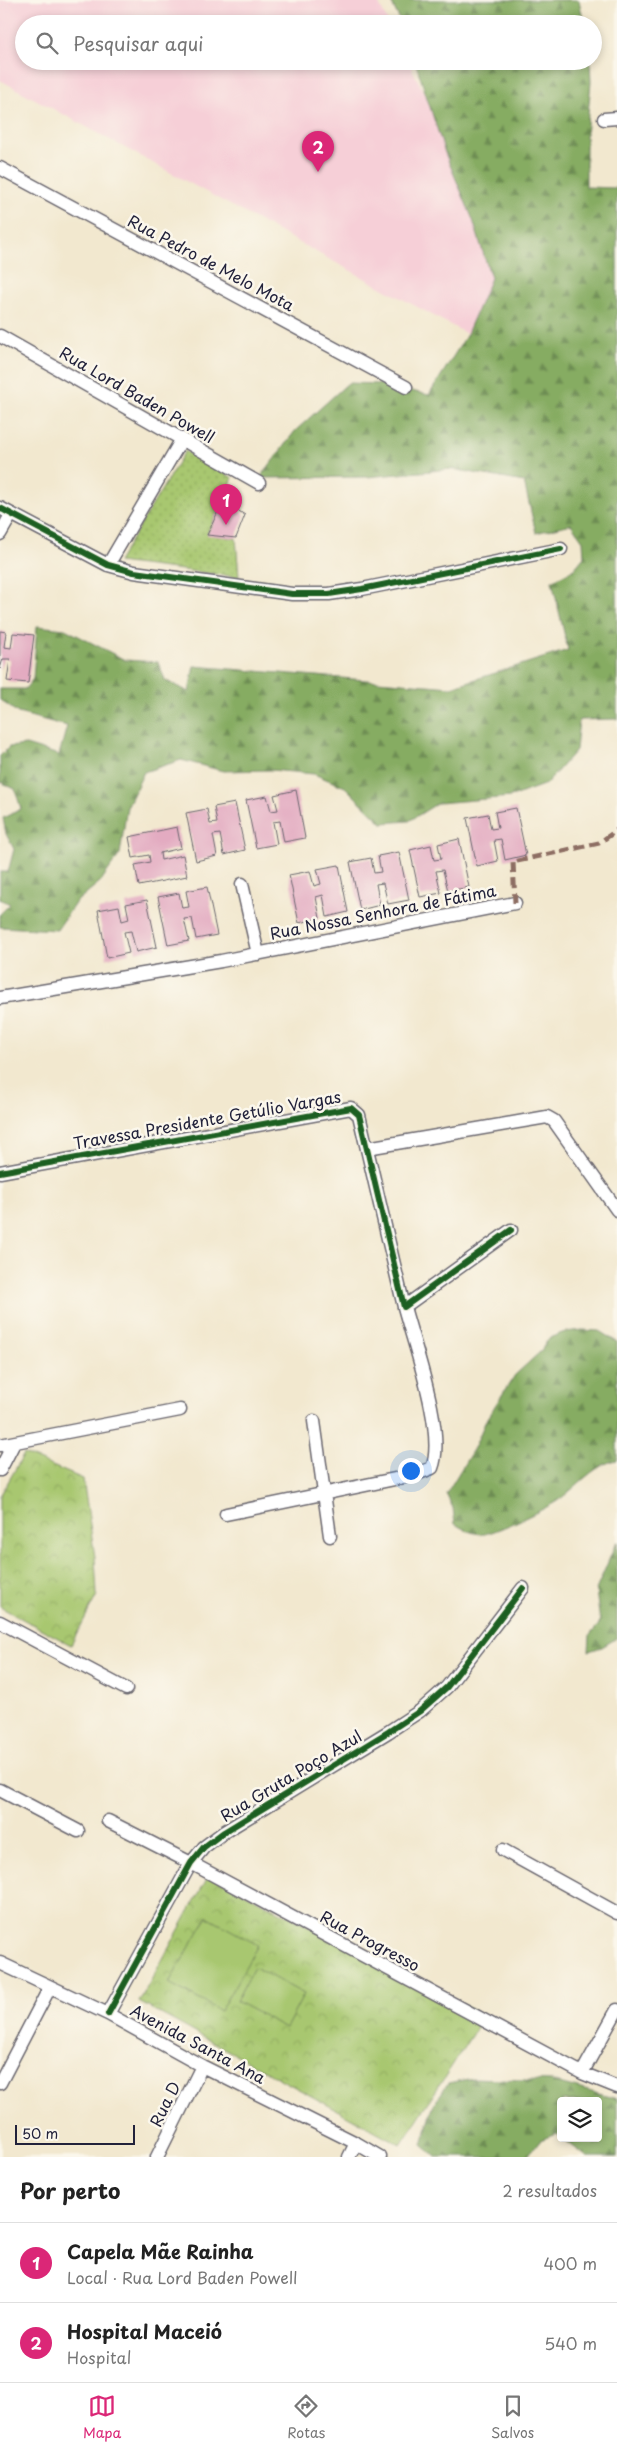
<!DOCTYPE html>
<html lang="pt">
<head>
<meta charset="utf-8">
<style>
  :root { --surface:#fff; --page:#f6f6f6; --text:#222; --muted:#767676; --line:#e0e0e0; --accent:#db2777 }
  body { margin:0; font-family:"Playpen Sans",sans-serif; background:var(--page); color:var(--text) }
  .controls { position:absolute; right:15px; bottom:15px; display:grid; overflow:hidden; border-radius:5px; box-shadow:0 2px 8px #0003 }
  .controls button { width:45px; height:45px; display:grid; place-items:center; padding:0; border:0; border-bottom:1px solid var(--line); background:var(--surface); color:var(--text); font:25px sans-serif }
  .scale { position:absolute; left:15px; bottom:12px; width:120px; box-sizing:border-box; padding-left:5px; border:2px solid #22223b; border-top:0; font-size:14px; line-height:18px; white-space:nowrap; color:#22223b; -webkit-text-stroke:4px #fbf7ec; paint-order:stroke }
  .you { position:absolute; left:410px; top:1470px; width:18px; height:18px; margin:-12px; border:4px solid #fff; border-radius:50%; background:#1a73e8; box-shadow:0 0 0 8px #1a73e833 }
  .badge { display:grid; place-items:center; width:32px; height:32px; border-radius:50%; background:var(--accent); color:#fff; font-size:16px; font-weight:700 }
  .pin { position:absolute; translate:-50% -41px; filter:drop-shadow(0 1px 2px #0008) }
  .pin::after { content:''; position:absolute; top:26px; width:18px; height:15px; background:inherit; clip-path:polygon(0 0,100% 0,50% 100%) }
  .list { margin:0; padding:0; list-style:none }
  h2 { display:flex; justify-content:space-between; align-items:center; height:65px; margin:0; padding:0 20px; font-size:21px }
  h2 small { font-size:16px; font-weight:400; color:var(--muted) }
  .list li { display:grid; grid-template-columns:32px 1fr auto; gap:15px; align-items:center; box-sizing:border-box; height:80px; padding:0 20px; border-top:1px solid var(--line) }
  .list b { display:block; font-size:19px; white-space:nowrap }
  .list p { margin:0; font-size:16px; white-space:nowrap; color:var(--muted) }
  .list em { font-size:16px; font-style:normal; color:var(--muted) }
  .icon { flex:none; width:28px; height:28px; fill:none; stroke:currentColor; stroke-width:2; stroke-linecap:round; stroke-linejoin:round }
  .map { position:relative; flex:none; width:617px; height:2157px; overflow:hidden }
  .search { position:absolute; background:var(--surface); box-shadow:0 2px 8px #0003; left:15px; right:15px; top:15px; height:55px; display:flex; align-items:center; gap:12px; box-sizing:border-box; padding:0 18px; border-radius:28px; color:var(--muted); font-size:19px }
  .sheet { height:225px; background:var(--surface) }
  nav { display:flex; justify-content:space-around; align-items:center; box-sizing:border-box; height:70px; border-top:1px solid var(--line); background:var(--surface); font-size:14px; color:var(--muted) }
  nav a { display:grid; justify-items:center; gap:2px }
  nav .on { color:var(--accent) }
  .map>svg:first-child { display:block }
</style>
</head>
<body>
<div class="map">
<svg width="617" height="2157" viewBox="0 0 617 2157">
  <defs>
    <pattern id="grass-dots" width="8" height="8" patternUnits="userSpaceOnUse" patternTransform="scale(1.25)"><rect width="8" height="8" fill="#a8c76f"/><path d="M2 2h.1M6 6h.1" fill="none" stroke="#90ab61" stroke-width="1.8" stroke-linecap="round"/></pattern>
    <pattern id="forest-firs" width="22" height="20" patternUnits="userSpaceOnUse" patternTransform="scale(1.25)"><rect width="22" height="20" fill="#86ac62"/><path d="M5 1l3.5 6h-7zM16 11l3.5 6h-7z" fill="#6d8c52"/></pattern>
    <pattern id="park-crowns" width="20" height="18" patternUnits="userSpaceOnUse" patternTransform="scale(1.25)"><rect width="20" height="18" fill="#a8c76f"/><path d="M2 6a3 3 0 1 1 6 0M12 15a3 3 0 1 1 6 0" fill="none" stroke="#90ab61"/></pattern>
  </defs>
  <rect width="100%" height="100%" fill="#fbf7ec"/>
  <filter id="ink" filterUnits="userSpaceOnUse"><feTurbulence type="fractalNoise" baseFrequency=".02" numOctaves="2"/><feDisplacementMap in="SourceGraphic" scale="10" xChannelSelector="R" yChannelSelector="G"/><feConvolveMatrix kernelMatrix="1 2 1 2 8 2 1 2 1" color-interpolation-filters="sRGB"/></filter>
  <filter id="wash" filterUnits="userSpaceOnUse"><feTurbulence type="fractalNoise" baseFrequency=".0096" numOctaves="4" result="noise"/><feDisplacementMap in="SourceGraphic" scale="20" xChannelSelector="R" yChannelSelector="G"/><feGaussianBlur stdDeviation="1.12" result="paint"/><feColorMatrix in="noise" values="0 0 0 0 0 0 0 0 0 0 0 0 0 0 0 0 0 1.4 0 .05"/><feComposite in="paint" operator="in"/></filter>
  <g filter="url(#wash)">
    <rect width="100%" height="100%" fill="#f2e8cf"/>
    <path fill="#f6cfd7" d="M0,0H377L389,24H24V61H408L512,265L478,340L0,80Z"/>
    <path fill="url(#grass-dots)" stroke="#657455" d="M185,451L233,478L207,534L236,538L239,577L118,562Z"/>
    <path fill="url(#forest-firs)" stroke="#54674e" d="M390,0H579L584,24H402Z
      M415,61H590L591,82L586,136V187L617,188V719L579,720L576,750L546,784L511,797L438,803L409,821L382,823L345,787L314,774L271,770L223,771L181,760L144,772L127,807L120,854L101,881L76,902L57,930L0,927V914L10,904L0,899V872H8L14,849L6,834L3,818L21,809L15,789L0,782V756L9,747L26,745L59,755L67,726L18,713L0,700V689H25L33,679L37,626L65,629L125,660L158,662L165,680L189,692L194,666L451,687L568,650L552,581L574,569L584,557L583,541L571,524L536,533L524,482L452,469L367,477L260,478L295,431L348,383L380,384L429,395L466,336L491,278L473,220L445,153Z
      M582,1330L599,1331L617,1342V1460C595,1464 578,1486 560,1499C550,1507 495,1533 484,1534C472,1534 465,1530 455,1524L453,1508L446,1494L474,1448L487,1418L515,1375L540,1352L549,1338L565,1332Z
      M617,1541V1638L602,1647L589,1651L590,1635L600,1623L596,1590Z
      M473,2078L552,2081L617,2099V2157H587L562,2138H598V2101H561V2137L556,2134L540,2140L527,2157H436L422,2145L433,2106L448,2083Z"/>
    <path fill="url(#park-crowns)" stroke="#657455" d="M24,1454L83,1479L95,1557L97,1595L71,1645L0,1607V1496Z
      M209,1875L484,2016L401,2145L139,2002Z"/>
    <path fill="#a8c76f" stroke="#657455" d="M207,1917L258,1945L220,2011L169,1983Z
      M254,1967L304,1994L286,2028L236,2001Z"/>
    <g id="blocks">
      <path fill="#e3abc1" d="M223,501L245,515L236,538L207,535Z
        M0,631L6,632L4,647L11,648L13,633L34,635L28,683L7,681L10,659H3L0,669Z
        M296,790L305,838L284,842L280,821L273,822L277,844L256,848L246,800L267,796L271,811L278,810L274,795Z
        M235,803L245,850L224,855L220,834L213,835L217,856L196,861L186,813L207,809L210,824L217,823L214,807Z
        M516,808L526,855L505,860L501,839L494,840L498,861L477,866L467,818L488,814L491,829L498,828L495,812Z
        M177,827L181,848L160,853L161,860L183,855L187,876L139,886L135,865L150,862L149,855L133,858L129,837Z
        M459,839L469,887L448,891L443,870L436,871L441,893L420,897L410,850L431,845L434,860L441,859L438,844Z
        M399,852L409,900L388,904L383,883L376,884L380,905L360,910L350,862L371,858L374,873L381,872L378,856Z
        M339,865L348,912L327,917L323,895L316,897L320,918L299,923L289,875L310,871L314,886L321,884L317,869Z
        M207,887L217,935L196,939L192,918L184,919L189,941L168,945L158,897L179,893L182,908L189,907L186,891Z
        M147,900L157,947L136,952L131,931L124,932L129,953L107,958L98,910L119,906L122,921L129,919L126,904Z"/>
    </g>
  </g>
  <g filter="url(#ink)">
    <use href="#blocks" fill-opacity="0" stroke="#6b676f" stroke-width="1"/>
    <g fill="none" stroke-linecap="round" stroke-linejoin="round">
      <g stroke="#6b676f" stroke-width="15">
        <path id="street" d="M604,119L617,118
          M0,168L406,387
          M0,336L259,483
          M0,508L108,565L134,572L292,594H329L362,589L561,549
          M0,534L11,515
          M108,565L182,439
          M242,884L258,954
          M0,998L221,961L515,903
          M367,1148L547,1117L554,1121L617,1210
          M0,1172L351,1108L359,1115L404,1307L511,1230
          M314,1421L330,1536
          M0,1445L180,1410
          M0,1470L14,1443
          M226,1514L414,1475L432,1468C446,1433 414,1345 404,1307
          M0,1622L126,1689
          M0,1790L78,1831
          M108,1821L191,1863L582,2073L617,2087
          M503,1850L617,1913
          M0,1963L108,2014L202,2066L356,2143L380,2157
          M108,2014L191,1863L204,1847L224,1832L388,1732L420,1711L447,1687L523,1588
          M582,2073L617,2010
          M0,2083L50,1987
          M157,2157L202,2066
          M349,2157L356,2143"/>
      </g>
      <use href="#street" stroke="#fff" stroke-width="12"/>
      <path stroke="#8d6e63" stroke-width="5" stroke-dasharray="10 5" stroke-linecap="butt" d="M515,903L513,862L599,843L617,830"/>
      <g stroke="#fbf7ec" stroke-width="9">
        <path id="cycleway" d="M0,508L108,565L134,572L292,594H329L362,589L561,549
          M0,1172L351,1108L359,1115L404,1307L511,1230
          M108,2014L191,1863L204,1847L224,1832L388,1732L420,1711L447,1687L523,1588"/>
      </g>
      <use href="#cycleway" stroke="#1b5e20" stroke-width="6"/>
    </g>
  </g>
  <g text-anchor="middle" stroke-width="5" stroke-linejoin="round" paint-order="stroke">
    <g font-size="16" fill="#22223b" stroke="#fbf7ec">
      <text transform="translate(211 263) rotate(28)" y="6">Rua Pedro de Melo Mota</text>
      <text transform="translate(137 395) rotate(30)" y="6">Rua Lord Baden Powell</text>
      <text transform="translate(383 912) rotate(-11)" y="6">Rua Nossa Senhora de Fátima</text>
      <text transform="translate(207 1120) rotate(-10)" y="6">Travessa Presidente Getúlio Vargas</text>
      <text transform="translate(291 1776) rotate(-31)" y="6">Rua Gruta Poço Azul</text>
      <text transform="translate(370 1941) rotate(28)" y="6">Rua Progresso</text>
      <text transform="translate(198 2044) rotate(28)" y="6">Avenida Santa Ana</text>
      <text transform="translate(165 2104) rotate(-64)" y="6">Rua D</text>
    </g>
  </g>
</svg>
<div class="controls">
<button><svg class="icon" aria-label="layers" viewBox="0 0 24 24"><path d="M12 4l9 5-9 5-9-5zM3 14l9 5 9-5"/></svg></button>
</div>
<div class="scale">50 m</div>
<div class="you"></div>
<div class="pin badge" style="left:226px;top:525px">1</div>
<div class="pin badge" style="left:318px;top:172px">2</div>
<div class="search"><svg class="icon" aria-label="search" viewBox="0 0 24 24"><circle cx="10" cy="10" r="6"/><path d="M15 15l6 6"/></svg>Pesquisar aqui</div>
</div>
<section class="sheet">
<h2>Por perto<small>2 resultados</small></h2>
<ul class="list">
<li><span class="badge">1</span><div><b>Capela Mãe Rainha</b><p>Local · Rua Lord Baden Powell</p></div><em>400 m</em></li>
<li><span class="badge">2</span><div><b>Hospital Maceió</b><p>Hospital</p></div><em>540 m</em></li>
</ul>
</section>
<nav>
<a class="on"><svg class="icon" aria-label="map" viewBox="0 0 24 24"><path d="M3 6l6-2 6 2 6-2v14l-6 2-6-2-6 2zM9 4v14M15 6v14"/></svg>Mapa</a>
<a><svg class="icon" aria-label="directions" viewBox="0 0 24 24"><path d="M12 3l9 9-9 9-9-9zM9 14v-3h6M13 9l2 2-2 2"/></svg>Rotas</a>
<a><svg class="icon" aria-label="saved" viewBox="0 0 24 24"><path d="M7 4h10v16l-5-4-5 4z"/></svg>Salvos</a>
</nav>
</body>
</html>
